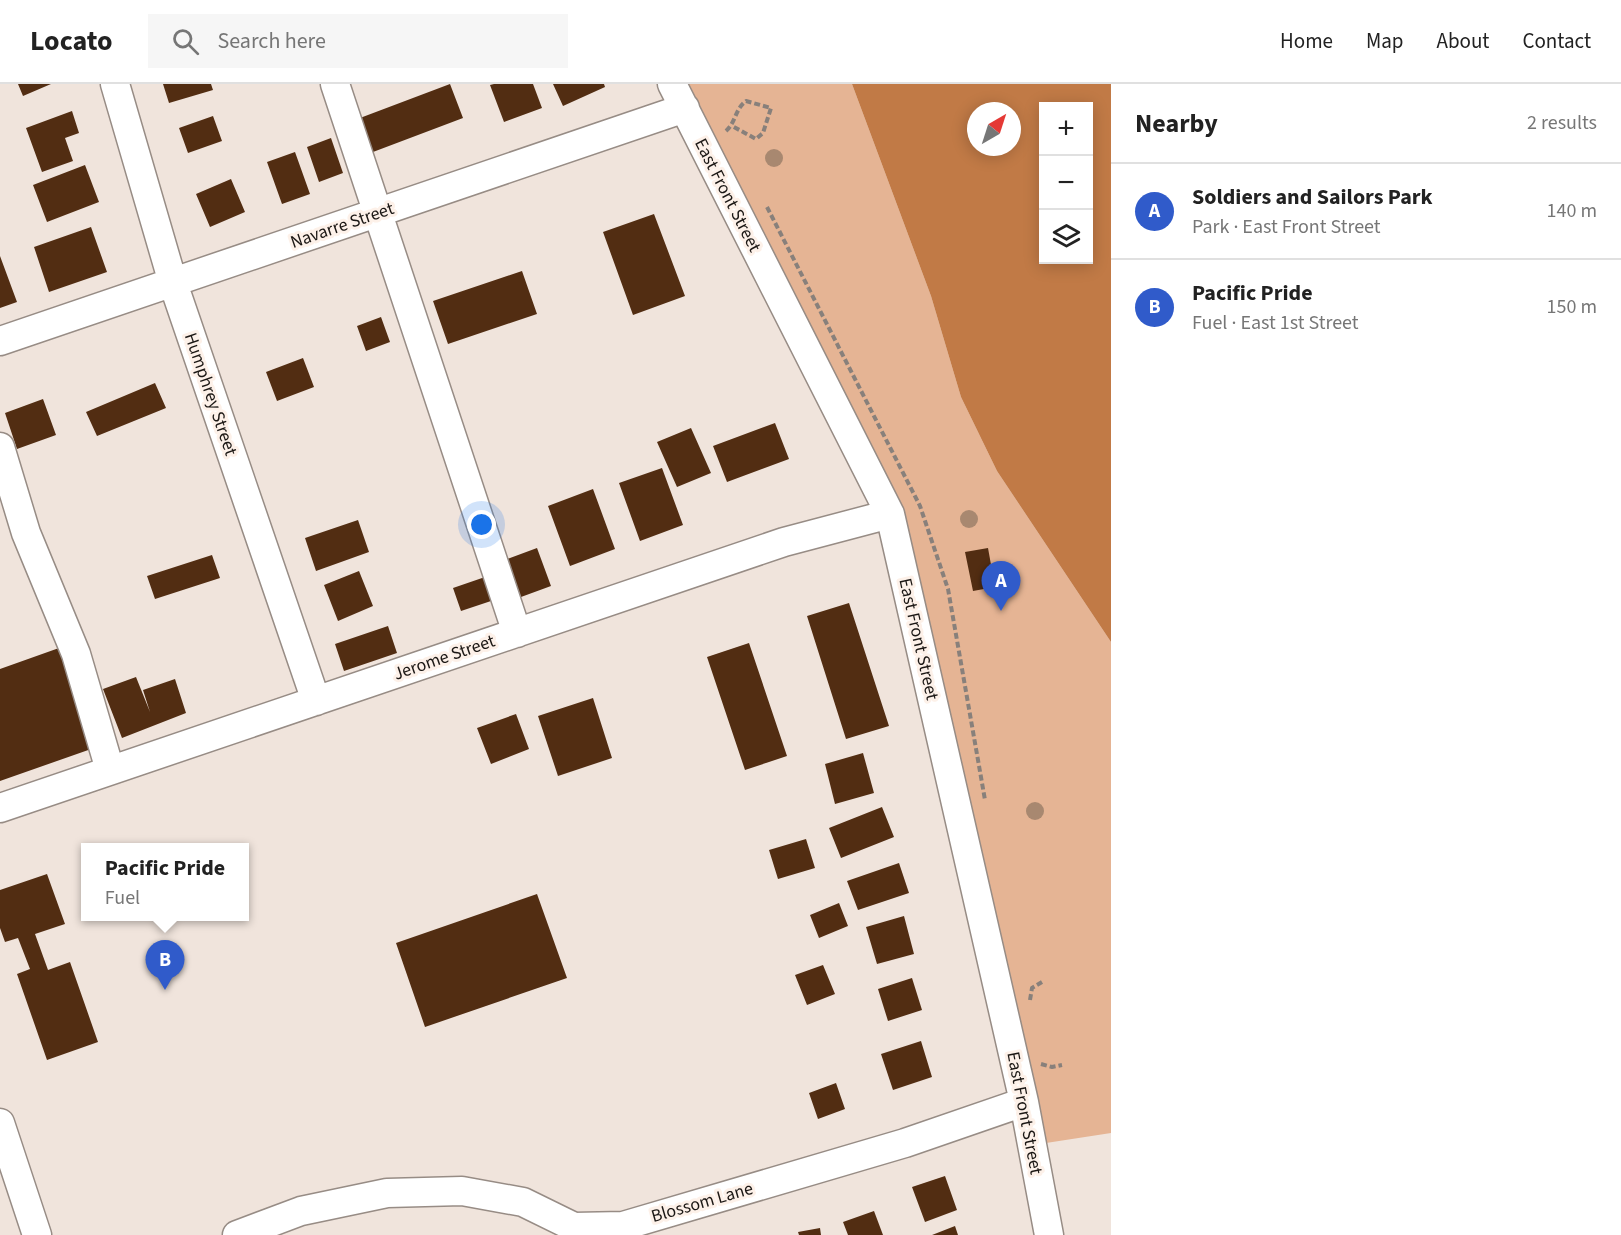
<!DOCTYPE html>
<html lang="en">
<head>
<meta charset="utf-8">
<style>
  :root { --surface:#fff; --page:#f6f6f6; --text:#222; --muted:#767676; --line:#e0e0e0; --accent:#305bca }
  body { margin:0; font-family:"Source Sans 3",sans-serif; background:var(--page); color:var(--text) }
  .controls { position:absolute; right:18px; top:18px; display:grid; overflow:hidden; border-radius:0px; box-shadow:0 3px 15px #0003 }
  .controls button { width:54px; height:54px; display:grid; place-items:center; padding:0; border:0; border-bottom:2px solid var(--line); background:var(--surface); color:var(--text); font:30px sans-serif }
  .compass { position:absolute; left:967px; top:18px; width:54px; height:54px; border-radius:50%; background:var(--surface); box-shadow:0 3px 15px #0003; rotate:39deg }
  .you { position:absolute; left:482px; top:441px; width:21px; height:21px; margin:-15px; border:4px solid #fff; border-radius:50%; background:#1a73e8; box-shadow:0 0 0 9px #1a73e833 }
  .badge { display:grid; place-items:center; width:39px; height:39px; border-radius:50%; background:var(--accent); color:#fff; font-size:20px; font-weight:700 }
  .pin { position:absolute; translate:-50% -50px; filter:drop-shadow(0 2px 3px #0008) }
  .pin::after { content:''; position:absolute; top:32px; width:21px; height:18px; background:inherit; clip-path:polygon(0 0,100% 0,50% 100%) }
  .popup { position:absolute; left:81px; top:759px; width:168px; height:78px; box-sizing:border-box; display:grid; place-content:center; border-radius:0px; background:var(--surface); filter:drop-shadow(0 2px 4px #0005); font-size:20px; white-space:nowrap; color:var(--muted) }
  .popup b { font-size:22px; color:var(--text) }
  .popup::after { content:''; position:absolute; left:50%; top:100%; margin-left:-12px; border:12px solid transparent; border-top-color:var(--surface) }
  .list { margin:0; padding:0; list-style:none }
  h2 { display:flex; justify-content:space-between; align-items:center; height:78px; margin:0; padding:0 24px; font-size:26px }
  h2 small { font-size:20px; font-weight:400; color:var(--muted) }
  .list li { display:grid; grid-template-columns:39px 1fr auto; gap:18px; align-items:center; box-sizing:border-box; height:96px; padding:0 24px; border-top:2px solid var(--line) }
  .list b { display:block; font-size:22px; white-space:nowrap }
  .list p { margin:0; font-size:20px; white-space:nowrap; color:var(--muted) }
  .list em { font-size:20px; font-style:normal; color:var(--muted) }
  .icon { flex:none; width:33px; height:33px; fill:none; stroke:currentColor; stroke-width:2; stroke-linecap:round; stroke-linejoin:round }
  .map { position:relative; flex:none; width:1111px; height:1151px; overflow:hidden }
  header { display:flex; align-items:center; gap:36px; box-sizing:border-box; height:84px; padding:0 30px; background:var(--surface); border-bottom:2px solid var(--line) }
  header strong { font-size:28px }
  nav { display:flex; gap:33px; margin-inline-start:auto; font-size:21px }
  .search { width:420px; height:54px; background:var(--page); display:flex; align-items:center; gap:15px; box-sizing:border-box; padding:0 21px; border-radius:0px; color:var(--muted); font-size:22px }
  main { display:flex }
  aside { flex:1; background:var(--surface) }
  .map>svg:first-child { display:block }
</style>
</head>
<body>
<header>
<strong>Locato</strong>
<div class="search"><svg class="icon" aria-label="search" viewBox="0 0 24 24"><circle cx="10" cy="10" r="6"/><path d="M15 15l6 6"/></svg>Search here</div>
<nav><a>Home</a><a>Map</a><a>About</a><a>Contact</a></nav>
</header>
<main>
<div class="map">
<svg width="1111" height="1151" viewBox="0 0 1111 1151">
  <rect width="100%" height="100%" fill="#f0e4dc"/>
  <path fill="#e5b494" d="M673,0H852L931,212L961,313L997,387L1111,558V1049L1033,1061L890,430Z"/>
  <path fill="#c17a46" fill-rule="evenodd" d="M852,0H1111V558L997,387L961,313L931,212ZM1044,22H1088V176H1044ZM976,27H1012V63H976Z"/>
  <path fill="#522d12" d="M18,0H51L23,12Z
    M163,0H211L213,6L169,19Z
    M450,0L463,34L373,68L360,34Z
    M494,0H533L542,24L504,38L490,1Z
    M553,0H604L605,3L563,22Z
    M72,27L79,49L65,54L73,77L42,88L26,44Z
    M213,32L222,57L188,69L179,44Z
    M331,54L343,89L319,98L307,63Z
    M295,68L310,110L282,120L267,78Z
    M85,81L99,118L47,138L33,101Z
    M231,95L245,128L210,143L196,110Z
    M654,130L685,212L633,231L603,148Z
    M91,143L107,188L49,208L34,163Z
    M0,172L17,218L0,224Z
    M522,187L537,230L448,260L433,217Z
    M381,233L390,258L366,267L357,242Z
    M303,274L314,303L277,317L266,288Z
    M155,299L166,324L97,352L86,328Z
    M43,315L56,351L17,365L5,329Z
    M775,339L789,375L727,398L713,362Z
    M691,344L711,389L677,403L657,358Z
    M662,384L683,441L640,457L619,399Z
    M593,405L615,465L570,482L548,422Z
    M358,436L369,468L316,487L305,454Z
    M537,464L551,502L521,513L507,475Z
    M988,464L995,503L973,507L965,468Z
    M212,471L220,494L155,515L147,492Z
    M359,487L373,522L338,537L324,501Z
    M485,493L494,516L461,527L453,504Z
    M849,519L889,642L846,655L807,532Z
    M388,542L397,569L344,587L335,560Z
    M749,559L787,672L745,686L707,573Z
    M59,564L94,664L0,697V585Z
    M136,593L150,628L143,606L175,595L186,629L122,654L103,605Z
    M593,614L612,674L558,692L538,632Z
    M516,630L529,665L491,680L477,644Z
    M863,669L874,709L835,720L825,680Z
    M882,723L894,753L841,774L829,744Z
    M806,755L815,784L778,795L769,766Z
    M899,779L909,809L858,826L847,797Z
    M47,790L65,840L35,850L48,886L70,878L98,958L47,976L17,890L30,885L18,854L5,858L0,844V806Z
    M537,810L567,894L425,943L396,859Z
    M839,819L848,842L819,854L810,831Z
    M904,832L914,870L877,880L866,843Z
    M823,881L835,910L807,921L795,891Z
    M912,894L922,926L888,937L878,905Z
    M921,957L932,993L893,1006L881,970Z
    M836,999L845,1025L818,1035L809,1009Z
    M945,1092L957,1126L925,1138L912,1103Z
    M874,1127L883,1151H848L843,1138Z
    M955,1142L958,1151H932Z
    M820,1144L821,1151H799L798,1148Z"/>
  <g fill="none" stroke-linecap="round" stroke-linejoin="round">
    <g stroke="#978c85" stroke-width="31">
      <path id="minor" d="M115,0L173,199L316,617
        M335,0L517,549
        M672,0L890,430L1024,1018L1049,1151
        M0,257L685,24
        M0,363L26,449L76,570L110,686
        M0,724L784,458L890,430
        M0,1039L37,1151
        M237,1151L301,1127L387,1109L462,1107L523,1118L574,1143L623,1142L905,1059L1024,1018"/>
    </g>
    <path stroke="#88807b" stroke-width="4" stroke-dasharray="6 3" stroke-linecap="butt" d="M726,47C736,38 735,25 746,17L771,24L763,49L756,55L732,42
      M767,123L920,422L948,505L985,716
      M1030,916L1032,904L1042,898
      M1041,980L1052,983L1062,981"/>
    <use href="#minor" stroke="#fff" stroke-width="28"/>
  </g>
  <g fill="#a88870">
    <circle cx="774" cy="74" r="9"/>
    <circle cx="969" cy="435" r="9"/>
    <circle cx="1035" cy="727" r="9"/>
  </g>
  <g text-anchor="middle" stroke-width="6" stroke-linejoin="round" paint-order="stroke">
    <g font-size="18" fill="#1b1714" stroke="#fdf1e9">
      <text transform="translate(728 111) rotate(63)" y="6">East Front Street</text>
      <text transform="translate(342 141) rotate(-19)" y="6">Navarre Street</text>
      <text transform="translate(211 310) rotate(71)" y="6">Humphrey Street</text>
      <text transform="translate(919 555) rotate(77)" y="6">East Front Street</text>
      <text transform="translate(444 573) rotate(-19)" y="6">Jerome Street</text>
      <text transform="translate(1025 1029) rotate(79)" y="6">East Front Street</text>
      <text transform="translate(702 1118) rotate(-16)" y="6">Blossom Lane</text>
    </g>
  </g>
</svg>
<div class="controls">
<button>+</button>
<button>−</button>
<button><svg class="icon" aria-label="layers" viewBox="0 0 24 24"><path d="M12 4l9 5-9 5-9-5zM3 14l9 5 9-5"/></svg></button>
</div>
<svg class="compass" viewBox="-18 -18 36 36"><path d="M0-13l5 13h-10z" fill="#e53935"/><path d="M0 13l5-13h-10z" fill="#767676"/></svg>
<div class="you"></div>
<div class="pin badge" style="left:1001px;top:527px">A</div>
<div class="pin badge" style="left:165px;top:906px">B</div>
<div class="popup"><b>Pacific Pride</b>Fuel</div>
</div>
<aside>
<h2>Nearby<small>2 results</small></h2>
<ul class="list">
<li><span class="badge">A</span><div><b>Soldiers and Sailors Park</b><p>Park · East Front Street</p></div><em>140 m</em></li>
<li><span class="badge">B</span><div><b>Pacific Pride</b><p>Fuel · East 1st Street</p></div><em>150 m</em></li>
</ul>
</aside>
</main>
</body>
</html>
